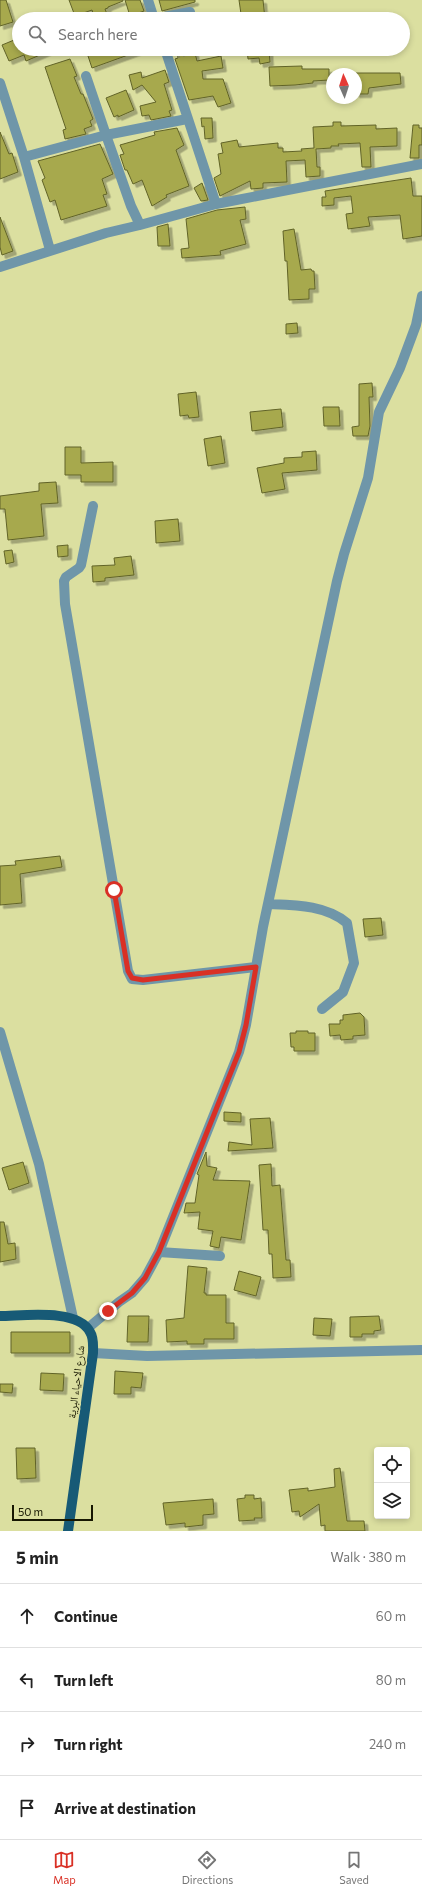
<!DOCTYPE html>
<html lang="en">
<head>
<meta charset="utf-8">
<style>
  :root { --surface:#fff; --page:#f2f2f2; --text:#222; --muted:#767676; --line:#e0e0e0; --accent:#d93025 }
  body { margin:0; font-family:Commissioner,"Noto Naskh Arabic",sans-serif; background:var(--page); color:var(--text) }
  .controls { position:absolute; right:12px; bottom:12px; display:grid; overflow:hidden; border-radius:4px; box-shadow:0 2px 6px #0003 }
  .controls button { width:36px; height:36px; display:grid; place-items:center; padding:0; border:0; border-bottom:1px solid var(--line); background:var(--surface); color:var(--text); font:20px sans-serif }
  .compass { position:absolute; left:326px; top:68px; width:36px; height:36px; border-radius:50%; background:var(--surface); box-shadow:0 2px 6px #0003; rotate:357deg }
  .scale { position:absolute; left:12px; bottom:10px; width:81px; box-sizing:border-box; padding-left:4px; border:2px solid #171701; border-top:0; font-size:11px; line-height:14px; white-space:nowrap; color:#171701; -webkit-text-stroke:3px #dbdfa0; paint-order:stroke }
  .stop { position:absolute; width:12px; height:12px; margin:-9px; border:3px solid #d93025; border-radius:50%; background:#fff }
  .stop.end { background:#d93025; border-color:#fff; box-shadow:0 1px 4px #0008 }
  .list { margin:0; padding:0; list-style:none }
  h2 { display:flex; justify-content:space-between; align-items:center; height:52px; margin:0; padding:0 16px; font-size:17px }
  h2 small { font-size:13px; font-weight:400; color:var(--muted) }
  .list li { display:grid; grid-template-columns:26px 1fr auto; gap:12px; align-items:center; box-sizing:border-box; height:64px; padding:0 16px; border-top:1px solid var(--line) }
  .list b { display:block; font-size:15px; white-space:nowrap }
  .list em { font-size:13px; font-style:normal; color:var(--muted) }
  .icon { flex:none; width:22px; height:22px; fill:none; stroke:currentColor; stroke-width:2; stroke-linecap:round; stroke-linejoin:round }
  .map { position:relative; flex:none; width:422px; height:1531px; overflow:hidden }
  .search { position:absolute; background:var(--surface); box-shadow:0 2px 6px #0003; left:12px; right:12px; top:12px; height:44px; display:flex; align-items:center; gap:10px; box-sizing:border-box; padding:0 14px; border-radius:22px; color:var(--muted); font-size:15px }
  .sheet { height:308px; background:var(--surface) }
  nav { display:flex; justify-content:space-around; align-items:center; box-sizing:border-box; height:56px; border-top:1px solid var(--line); background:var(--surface); font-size:11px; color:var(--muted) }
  nav a { display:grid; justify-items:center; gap:2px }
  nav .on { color:var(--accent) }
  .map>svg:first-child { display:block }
</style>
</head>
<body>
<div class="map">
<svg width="422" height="1531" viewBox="0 0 422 1531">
  <defs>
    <filter id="shadow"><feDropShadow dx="3.5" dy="3.5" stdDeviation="0" flood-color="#0004"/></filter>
  </defs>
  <rect width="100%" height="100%" fill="#dbdfa0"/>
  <path fill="#a7a94e" stroke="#616328" filter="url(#shadow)" d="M0,0H6L13,22L0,26Z
    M69,0H123V1L108,7V8L105,9L109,19H95L92,10L75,16Z
    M125,0H140L144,11L130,16Z
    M159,0H195V2L162,11Z
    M239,0H263L265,19H254V13L241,14Z
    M19,38V49H54L26,61L24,55L9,61L2,45Z
    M97,49H142V50L92,68L87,53Z
    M177,49H194L197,61L221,56L223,68L202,71L203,79H223L231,103L218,107L213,96L189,100L175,59L178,58Z
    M247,49H269L270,62L260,64L259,58L248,59Z
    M70,59L77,76L74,77L81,94H83L93,119L90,121L92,126L84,129L86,134L65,139L63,130L66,129L45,67Z
    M302,66V69H329V80L313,81V83L295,85L270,86L269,67Z
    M165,70L169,82L164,84L172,110L169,111L171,116L151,120L149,115L142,116L140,106L156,102L142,85L133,90L129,75L141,72L142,78Z
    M356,73H400L401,84L369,88L368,94H356Z
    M126,90L134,110L118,117V115L114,117L106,98Z
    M201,118H212L213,138L205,139L204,126L202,127Z
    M333,122H341V126L376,125V129L397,128V146L370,147L371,167H362L360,143L338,144L339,146H331V148L316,149L317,167H320V176L306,177L305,160L286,161L287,182L263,183V188L251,189L250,181L220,196L214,178L221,174L218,154L223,153L221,143L237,140L239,147L278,143V148H283V152L302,151L301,149L314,148L313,127L333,126Z
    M413,125H419V128H422V145H419V158H410Z
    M177,128L184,145L176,150L189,186L166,195L167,197L152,206L142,180L133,184L127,170H125L120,155L124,154L120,145L155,135L154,132Z
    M0,132L9,154L12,153L18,172L0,179Z
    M100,144L113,174L102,179L107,194L103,195L107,206L61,220L55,200L50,202L42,180L45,178L38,161Z
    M411,178L413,196H422V236L403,239L400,215L368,217L370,226L348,229L346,214L353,213L351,196L334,198V205L322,206V197H326L325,191Z
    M202,183L208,200L201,201L194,188Z
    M245,207L246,219L240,220L246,244L220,251L221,255L182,258L181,249L189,248L186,219L217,210Z
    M0,217L13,251L2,255L0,247Z
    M168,224L170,246H158L157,227Z
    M294,229L301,270L311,269L312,271H314L315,289H309V299L289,300L287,261H285L283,231Z
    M297,323L298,333L286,334V324Z
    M372,383L373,397H369L370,426L368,436H353L352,427L359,426V384Z
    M196,392L199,417L189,418L188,415L180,416L178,394Z
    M323,407H339L340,426H324Z
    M281,409L283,427L252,431L250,412Z
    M221,436L225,463L208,466L204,439Z
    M65,447H81V463L113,462V482H81V475H65Z
    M316,451L317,470L282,473L285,489L262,493L257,468L284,463V458L302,457V452Z
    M56,482L58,503L41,504L44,536L8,540L5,509H0V496L39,491V483Z
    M178,519L180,541L156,543L155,521Z
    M68,545V556L58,557L57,546Z
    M12,550L14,562L6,564L4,551Z
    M131,556L134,575L105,578V581L93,582L92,566L115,565L114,558Z
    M60,856L62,867L20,874L22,903L0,905V866L16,865L15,861Z
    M381,918L383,935L365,937L363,919Z
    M360,1013L364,1017L365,1035L353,1036V1039L341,1040L340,1035L330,1036L329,1024H340V1020H343V1015Z
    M296,1031H308V1033H315V1051H294V1047H291L290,1033H296Z
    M224,1112L241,1113V1122L224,1121Z
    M270,1118L273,1148L228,1151L229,1142L252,1145L250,1119Z
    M206,1152L207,1166L217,1168L213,1180L250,1181L241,1240L221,1237L219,1248L210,1246L213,1231L198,1229L200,1212L184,1213L186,1203H195L199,1175L197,1174Z
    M23,1162L29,1183L9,1190L2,1168Z
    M271,1164L272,1186L280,1185L286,1260H290L291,1277L273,1278L272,1254H269L268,1230H263L259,1165Z
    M0,1222H4L8,1244L15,1243L16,1259L0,1262Z
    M188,1266L207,1268L204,1293H206V1295H226V1323H234V1339H204V1344H187V1341L167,1342L166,1320L184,1318Z
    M239,1271L261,1277L256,1296L234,1290Z
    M128,1316H149L148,1342H127Z
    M379,1316L381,1330L374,1331V1334H362V1337H350V1317Z
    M314,1318L332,1319L330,1336L313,1335Z
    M11,1332H70V1353H11Z
    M115,1371L143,1373L141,1388L131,1387V1394H114Z
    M41,1373L64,1374L63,1391L40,1390Z
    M0,1384H13L12,1393L0,1392Z
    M16,1448H35L36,1478L17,1479Z
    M340,1468L347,1521H364L365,1531H325V1525L321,1526L319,1504L300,1517L299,1511L292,1512L289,1490L308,1488V1491L335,1487L334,1469Z
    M245,1495H254V1499L261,1498L262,1518H254L255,1520L239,1521L237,1499L245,1498Z
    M213,1499L214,1514L203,1515V1525L185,1527V1523L166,1525L163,1503Z"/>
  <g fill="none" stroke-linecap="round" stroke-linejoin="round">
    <path stroke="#909263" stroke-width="2" stroke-dasharray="2 3" stroke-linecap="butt" d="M178,57L213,49"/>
    <path stroke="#6f96a9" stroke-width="10" d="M148,0L154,19
      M154,19L190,12
      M165,49L216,204
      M86,76L106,135L131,206L140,225L216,204L422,164
      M0,83L24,157L50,250
      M24,157L106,135L187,119
      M0,267L106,233L140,225
      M93,506L81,565L79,568L66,577L64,581L65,604L128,971L132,979L143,980L256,967
      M269,904C295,905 326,905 347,923L354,963L343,992L322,1009
      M0,1032L39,1164L73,1318
      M159,1252L220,1256
      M88,1328L119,1302L132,1293L145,1278L159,1252L239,1052L246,1025L263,927L337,581L344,554L368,478L379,412L400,368L416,325L422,296
      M93,1353L147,1356L422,1350"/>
    <path stroke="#175a76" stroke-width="10" d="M0,1316C23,1316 78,1308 90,1332C94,1338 93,1346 93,1353L68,1531"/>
  </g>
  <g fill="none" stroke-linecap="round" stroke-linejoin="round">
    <path stroke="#d93025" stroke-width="5" d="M108,1311L132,1293L145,1278L159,1252L239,1052L246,1025L256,967L143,980L132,978L128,971L114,890"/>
  </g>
  <g text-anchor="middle" stroke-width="3" stroke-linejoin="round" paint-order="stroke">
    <g font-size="11" fill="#171701" stroke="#dbdfa0">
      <text transform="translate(76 1382) rotate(-83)" y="4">شارع الاحياء البرية</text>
    </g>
  </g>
</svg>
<div class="controls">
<button><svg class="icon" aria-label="locate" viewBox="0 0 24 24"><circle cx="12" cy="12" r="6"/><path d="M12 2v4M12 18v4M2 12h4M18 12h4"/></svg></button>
<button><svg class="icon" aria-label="layers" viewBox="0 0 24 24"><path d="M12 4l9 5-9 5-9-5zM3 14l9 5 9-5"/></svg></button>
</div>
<svg class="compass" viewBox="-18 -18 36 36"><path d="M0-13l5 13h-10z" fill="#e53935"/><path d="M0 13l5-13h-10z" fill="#767676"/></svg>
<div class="scale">50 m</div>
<div class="stop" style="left:114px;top:890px"></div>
<div class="stop end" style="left:108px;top:1311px"></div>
<div class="search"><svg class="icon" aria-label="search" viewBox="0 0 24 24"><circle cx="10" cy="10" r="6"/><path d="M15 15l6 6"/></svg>Search here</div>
</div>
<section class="sheet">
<h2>5 min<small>Walk · 380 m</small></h2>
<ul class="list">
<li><svg class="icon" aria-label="ahead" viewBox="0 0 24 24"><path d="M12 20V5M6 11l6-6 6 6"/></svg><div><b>Continue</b></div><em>60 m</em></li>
<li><svg class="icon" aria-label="left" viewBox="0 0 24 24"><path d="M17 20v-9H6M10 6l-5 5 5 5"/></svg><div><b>Turn left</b></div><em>80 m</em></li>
<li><svg class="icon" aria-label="right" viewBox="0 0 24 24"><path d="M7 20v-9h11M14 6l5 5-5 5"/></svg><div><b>Turn right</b></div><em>240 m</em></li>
<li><svg class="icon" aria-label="arrive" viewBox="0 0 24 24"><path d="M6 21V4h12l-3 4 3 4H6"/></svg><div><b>Arrive at destination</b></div></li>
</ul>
</section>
<nav>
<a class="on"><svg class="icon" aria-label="map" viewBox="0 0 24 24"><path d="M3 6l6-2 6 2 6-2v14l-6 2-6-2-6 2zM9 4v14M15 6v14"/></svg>Map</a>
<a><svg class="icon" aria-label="directions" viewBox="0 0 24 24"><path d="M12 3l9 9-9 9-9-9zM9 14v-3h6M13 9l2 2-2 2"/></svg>Directions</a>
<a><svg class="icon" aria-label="saved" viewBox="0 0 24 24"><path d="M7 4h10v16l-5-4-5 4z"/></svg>Saved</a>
</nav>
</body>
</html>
